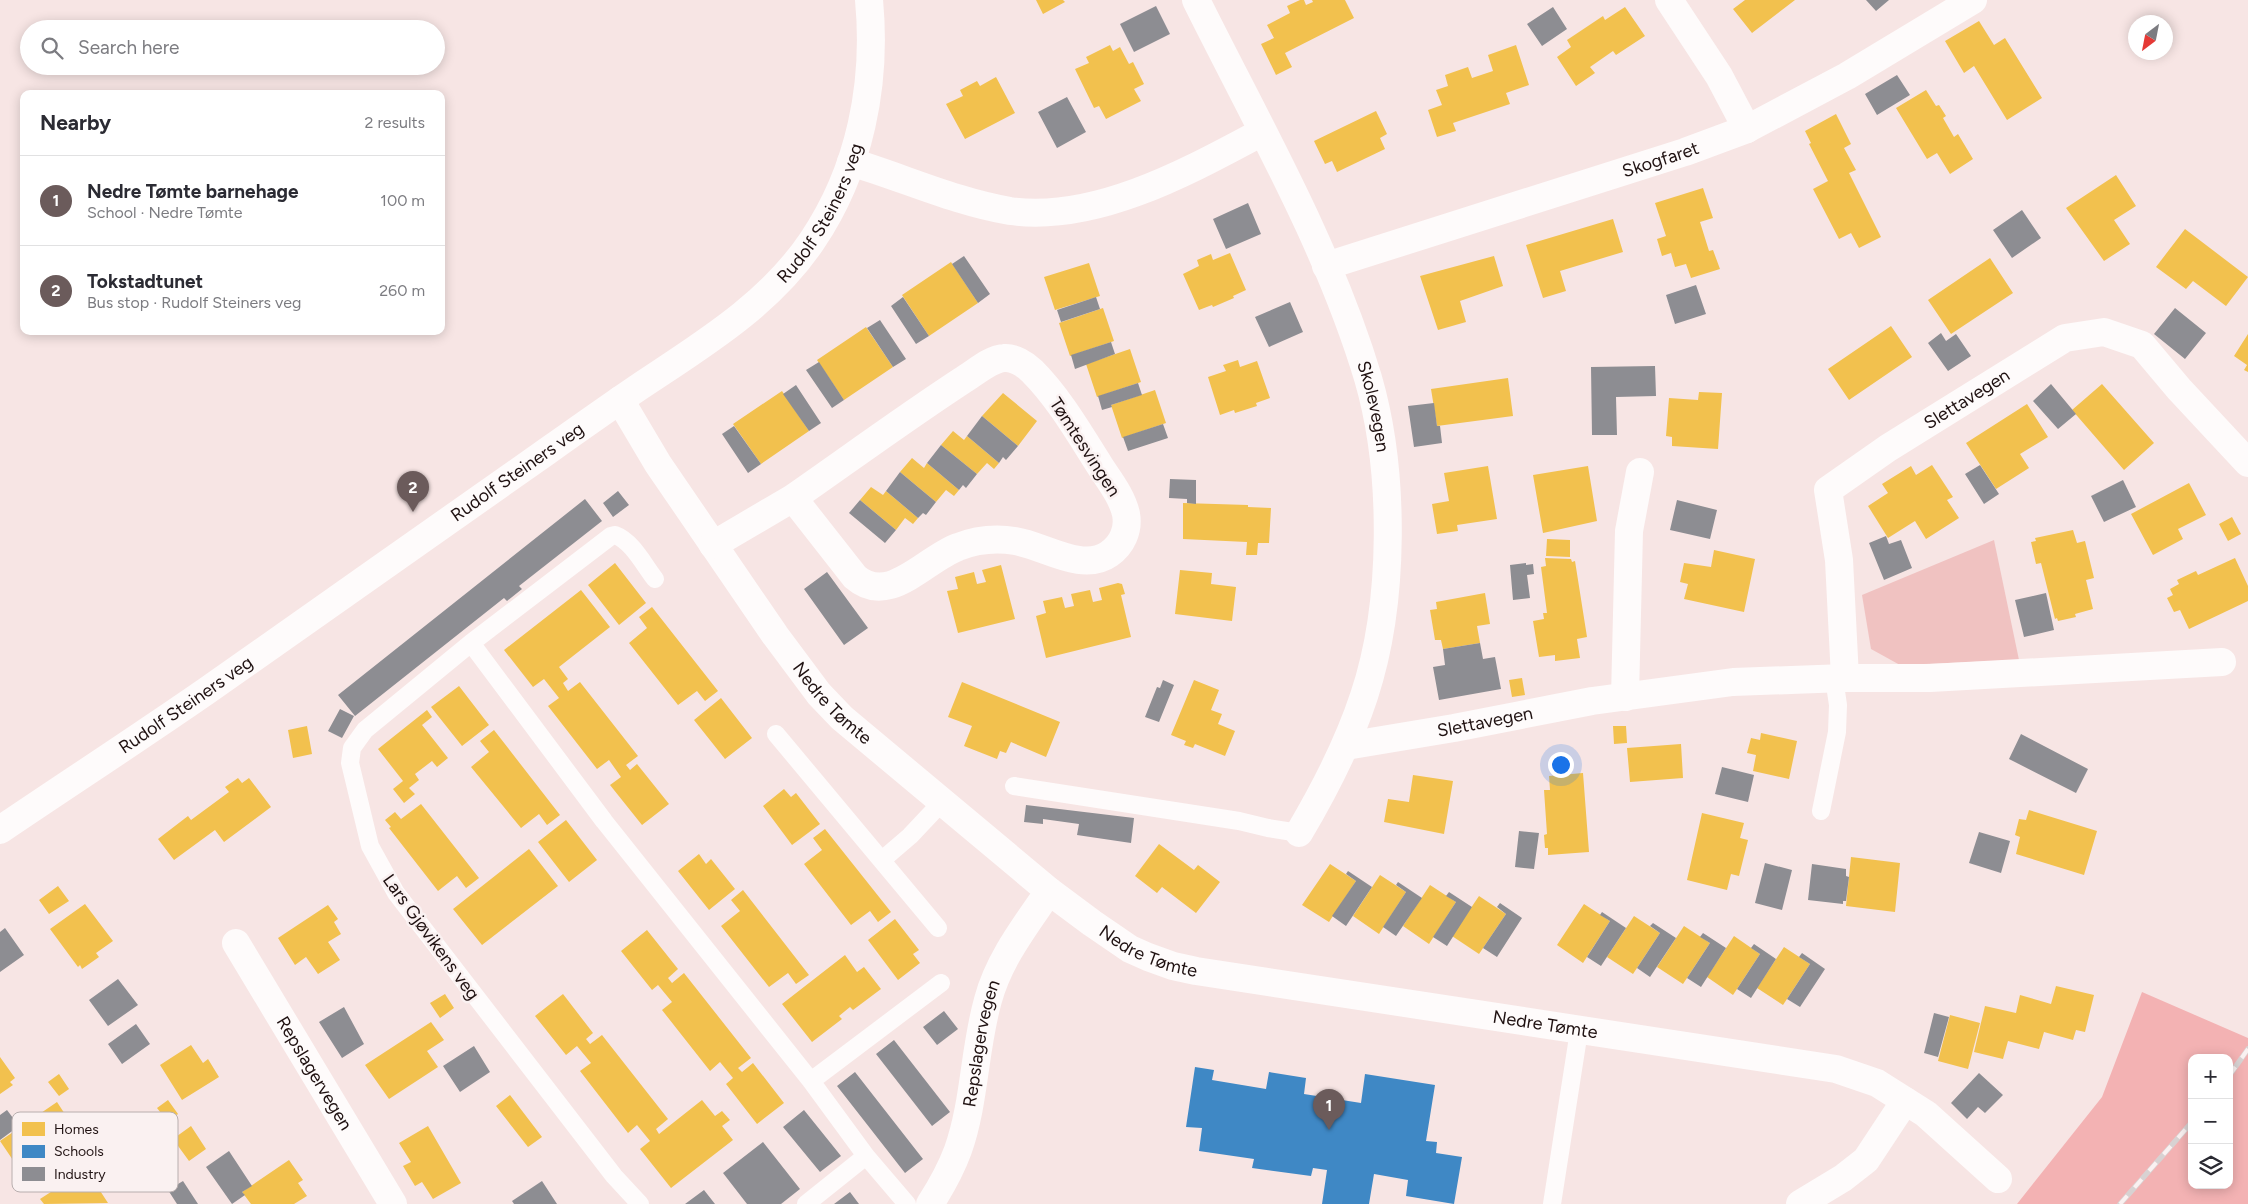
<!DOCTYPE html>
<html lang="en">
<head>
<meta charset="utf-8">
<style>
  :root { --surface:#fff; --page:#f2f2f3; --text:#2b2b33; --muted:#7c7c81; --line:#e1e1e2; --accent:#6b5b5b }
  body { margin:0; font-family:Figtree,sans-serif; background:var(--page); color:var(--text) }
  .controls { position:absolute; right:15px; bottom:15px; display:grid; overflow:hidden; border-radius:10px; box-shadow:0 2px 12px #0003 }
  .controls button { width:45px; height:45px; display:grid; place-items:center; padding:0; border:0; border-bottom:1px solid var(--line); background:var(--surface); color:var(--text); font:25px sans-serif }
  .compass { position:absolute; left:2128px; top:15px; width:45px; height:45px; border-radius:50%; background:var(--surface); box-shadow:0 2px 12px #0003; rotate:212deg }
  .you { position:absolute; left:1560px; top:764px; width:18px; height:18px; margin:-12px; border:4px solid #fff; border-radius:50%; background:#1a73e8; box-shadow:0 0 0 8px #1a73e833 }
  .badge { display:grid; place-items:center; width:32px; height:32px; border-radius:50%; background:var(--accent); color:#fff; font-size:16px; font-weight:700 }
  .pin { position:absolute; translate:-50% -41px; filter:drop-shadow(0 1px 2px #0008) }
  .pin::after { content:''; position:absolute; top:26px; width:18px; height:15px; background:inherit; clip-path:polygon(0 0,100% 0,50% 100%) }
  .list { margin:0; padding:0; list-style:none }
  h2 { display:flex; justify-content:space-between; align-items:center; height:65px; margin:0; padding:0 20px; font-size:21px }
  h2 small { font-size:16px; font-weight:400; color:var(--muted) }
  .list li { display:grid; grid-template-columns:32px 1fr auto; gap:15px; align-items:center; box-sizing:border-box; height:90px; padding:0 20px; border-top:1px solid var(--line) }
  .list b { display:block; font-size:19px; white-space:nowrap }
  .list p { margin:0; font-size:16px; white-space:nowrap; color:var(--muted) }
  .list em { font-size:16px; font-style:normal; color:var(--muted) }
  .icon { flex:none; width:28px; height:28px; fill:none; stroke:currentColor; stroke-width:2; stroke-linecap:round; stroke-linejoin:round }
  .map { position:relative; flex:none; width:2248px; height:1204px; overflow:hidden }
  .search { position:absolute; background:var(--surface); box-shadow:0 2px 12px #0003; left:20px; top:20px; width:425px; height:55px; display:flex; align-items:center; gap:12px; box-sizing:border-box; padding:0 18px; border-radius:28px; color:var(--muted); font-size:19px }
  .panel { position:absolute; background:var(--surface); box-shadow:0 2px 12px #0003; left:20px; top:90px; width:425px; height:245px; border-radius:10px }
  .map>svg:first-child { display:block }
</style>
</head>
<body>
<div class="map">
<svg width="2248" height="1204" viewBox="0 0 2248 1204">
  <rect width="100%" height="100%" fill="#f7e5e4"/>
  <path fill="#f0c2c1" d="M1994,540L2019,660L1900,665L1871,649L1862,595Z"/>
  <path fill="#f3b2b3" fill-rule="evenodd" d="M2142,992L2248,1038V1204H2017L2102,1097ZM2192,1058H2229V1185H2192Z"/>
  <path fill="#f2c14e" d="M1036,0H1063L1065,2L1043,14Z
    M1300,0H1304L1306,5L1313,2L1312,0H1345L1354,18L1285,53L1292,67L1276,75L1261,44L1274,38L1267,25L1290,13L1287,6Z
    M1745,0H1795L1752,33L1733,9Z
    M1625,7L1645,36L1616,55L1613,51L1590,67L1595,73L1576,86L1557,57L1571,47L1567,40L1603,16L1605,20Z
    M1979,21L1994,45L2005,38L2042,98L2007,120L1974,66L1964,73L1945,41Z
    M1110,45L1113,51L1120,47L1129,64L1133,62L1144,84L1134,89L1141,101L1106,119L1099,106L1094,108L1075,69L1089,63L1086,57Z
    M1516,45L1529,85L1506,93L1510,104L1453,123L1456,131L1437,137L1428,110L1442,105L1436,90L1448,86L1445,75L1468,67L1472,78L1493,71L1488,55Z
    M996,77L1015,113L965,139L946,104L963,96L960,90L977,81L980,86Z
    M1926,90L1936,106L1939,105L1946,116L1943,118L1954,137L1958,134L1973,159L1950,174L1937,153L1927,159L1896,108Z
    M1376,111L1387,134L1380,138L1385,149L1337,172L1332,161L1325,164L1314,141Z
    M1836,114L1851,144L1844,148L1856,170L1849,173L1881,237L1859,248L1851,233L1839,239L1813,189L1828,181L1809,144L1811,143L1805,131Z
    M2116,175L2136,206L2114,220L2130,244L2104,261L2066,208Z
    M1703,188L1713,218L1700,222L1709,251L1713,250L1720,269L1691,278L1686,264L1675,267L1671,253L1662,256L1657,239L1666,236L1655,203Z
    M1613,219L1623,252L1560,271L1566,291L1543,298L1526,245Z
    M2185,229L2248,277L2226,306L2193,281L2186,289L2156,267Z
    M1230,253L1246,290L1233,296L1234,298L1213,307L1212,305L1199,310L1183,274L1199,266L1197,260L1211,254L1213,260Z
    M1494,256L1503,286L1460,301L1466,322L1438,330L1420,276Z
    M1990,258L2013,293L1951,334L1928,300Z
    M951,262L978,303L929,336L902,295Z
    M1089,263L1100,296L1055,310L1044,277Z
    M1103,308L1114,341L1070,356L1059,323Z
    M1891,326L1912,357L1849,400L1828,369Z
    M866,327L893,367L844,400L817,360Z
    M2248,334V372L2244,370L2247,365L2234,356Z
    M1130,349L1141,382L1097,397L1086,364Z
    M1238,360L1240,367L1257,361L1270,398L1256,403L1257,406L1235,413L1234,410L1220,415L1208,377L1226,371L1223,365Z
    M1508,378L1513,416L1437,426L1431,389Z
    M2102,384L2154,443L2124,470L2072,410Z
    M1155,390L1166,423L1122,438L1111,405Z
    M782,391L809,431L761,464L733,424Z
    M1699,392L1722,393L1718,449L1672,446V437L1666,436L1669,398L1698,400Z
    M1003,393L1037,421L1018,446L982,416Z
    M2027,404L2048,437L2020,454L2029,468L1996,489L1966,443Z
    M953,431L964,440L967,436L999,463L994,469L987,463L977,474L941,445Z
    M912,458L924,468L927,463L959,490L954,496L946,490L936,502L900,472Z
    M1932,465L1953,497L1947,500L1959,518L1926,539L1915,521L1888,538L1868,506L1888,493L1882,484L1911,466L1916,475Z
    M1488,466L1497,519L1457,525L1458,531L1437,534L1432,504L1449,501L1444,473Z
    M1588,466L1597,521L1543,533L1533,475Z
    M2189,483L2206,515L2178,529L2183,539L2153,555L2131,514Z
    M871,487L883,495L886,491L918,518L913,524L905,518L896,530L860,500Z
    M1183,503L1248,505V507L1271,508L1269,543H1258L1257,555H1246L1247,542L1183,539Z
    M2232,517L2241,534L2228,541L2219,524Z
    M2073,530L2077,543L2085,541L2094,578L2086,580L2093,609L2075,614L2076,617L2058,621L2057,618L2055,619L2041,563L2036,564L2031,542L2036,541L2035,538Z
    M1547,539L1570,540V557L1546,556Z
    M1714,550L1755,559L1744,612L1684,599L1688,584L1680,582L1684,563L1711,567Z
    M1545,558L1571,559L1572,562L1575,561L1587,637L1577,639L1580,658L1555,661V655L1539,657L1533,621L1544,619L1543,613H1547L1541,567L1546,566Z
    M2235,558L2248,586V601L2189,629L2180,610L2174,612L2167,598L2173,595L2170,589L2179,584L2177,580L2196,571L2198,575Z
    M615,563L646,603L619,625L588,585Z
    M1001,565L1015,619L958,633L947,591L958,589L955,577L974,572L977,584L986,582L982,570Z
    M1180,570L1212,573L1211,584L1236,587L1232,621L1175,614Z
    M1118,583L1122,584L1125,594L1121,595L1131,637L1046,658L1036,616L1046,613L1043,601L1062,597L1065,608L1074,606L1071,594L1090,590L1093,602L1102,600L1099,588Z
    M581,590L610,627L559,667L568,679L563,683L568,691L580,682L638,756L626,765L630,770L637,764L669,804L642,825L610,785L621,777L609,760L597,769L548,706L559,698L544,679L533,687L504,650Z
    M1485,593L1490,624L1477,626L1480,643L1443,649L1441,640H1435L1430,610L1437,609L1436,602Z
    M652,607L718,691L705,701L697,691L678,705L629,643L647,628L639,617Z
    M1522,678L1525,695L1512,697L1509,680Z
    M1194,680L1219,690L1211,710L1222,714L1218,724L1235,731L1225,756L1195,744L1193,748L1184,745L1186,741L1171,735Z
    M962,682L1060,722L1046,757L1011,742L1006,753L1000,751L997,759L964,746L972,726L948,717Z
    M459,686L489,725L462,746L431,707Z
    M721,698L752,738L725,759L694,720Z
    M427,710L432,717L422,725L448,758L437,767L432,761L415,774L419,780L409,788L415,794L404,803L393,789L403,781L378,749Z
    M307,726L312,754L293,758L288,730Z
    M1613,726H1626L1627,743L1614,744Z
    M494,730L560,815L547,825L539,814L521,828L471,767L489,752L480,741Z
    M1761,733L1797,741L1789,779L1753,771L1756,755L1747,753L1751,738L1760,740Z
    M1681,744L1683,778L1630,782L1627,748Z
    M1583,773L1589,852L1548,855V848H1545L1544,835L1547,834L1544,790H1550L1549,776Z
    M1413,775L1453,781L1444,834L1384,822L1388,799L1409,802Z
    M238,778L242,783L249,778L271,807L224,842L215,830L174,860L158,839L188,816L191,820L229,792L225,787Z
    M784,789L791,797L796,793L820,824L792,845L763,806Z
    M421,804L479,878L466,888L457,876L438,891L389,828L391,827L385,820L395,812L401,819Z
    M2029,810L2097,831L2084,875L2016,854L2020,837L2015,835L2019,819L2026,820Z
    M1702,813L1744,823L1740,838L1748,840L1739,876L1731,874L1727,890L1687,880Z
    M566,820L597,860L569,882L538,842Z
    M825,829L891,912L878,922L870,911L851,925L804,864L822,850L813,838Z
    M1159,844L1194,870L1198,865L1220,882L1196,913L1162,887L1157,893L1135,876Z
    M529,849L558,886L482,945L453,909Z
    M699,854L706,864L711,859L735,889L709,910L678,871Z
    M1851,857L1900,863L1895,912L1846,906Z
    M1330,864L1356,881L1329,922L1302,905Z
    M1380,875L1406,892L1379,934L1353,916Z
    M1430,885L1456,902L1429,944L1403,926Z
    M58,886L69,901L49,914L39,900Z
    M743,890L809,975L796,984L788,973L769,987L721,926L740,911L731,900Z
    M1479,896L1506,914L1479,954L1452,936Z
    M85,904L113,941L96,953L99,957L82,969L80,965L78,967L50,929Z
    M1584,904L1610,921L1583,963L1557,945Z
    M328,905L338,919L334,922L341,934L328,942L340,960L318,974L306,957L295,965L278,938Z
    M1634,916L1660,933L1633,974L1607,957Z
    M895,919L919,950L913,954L920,963L898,980L868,940Z
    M1684,926L1710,943L1683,984L1657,967Z
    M647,930L678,969L668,978L672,983L684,973L751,1058L738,1068L742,1072L753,1063L784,1103L757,1124L726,1084L733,1078L720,1062L710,1071L662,1010L672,1002L658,985L652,990L621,951Z
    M1734,936L1760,954L1733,995L1707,977Z
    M1784,947L1810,964L1783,1005L1757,988Z
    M845,955L857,972L864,967L881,989L853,1010L850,1007L839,1016L842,1019L812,1042L782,1004Z
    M2056,986L2094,995L2085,1032L2076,1030L2073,1040L2044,1032L2039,1049L2008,1041L2003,1059L1974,1052L1985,1006L2016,1013L2020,995L2051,1004Z
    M445,994L454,1008L440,1018L430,1003Z
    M563,994L593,1033L586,1039L590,1044L602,1035L668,1119L656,1129L659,1134L702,1100L715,1116L722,1111L730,1120L722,1126L733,1140L671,1188L640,1149L650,1141L637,1125L628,1133L580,1071L591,1063L577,1046L566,1055L535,1016Z
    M1950,1015L1980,1023L1968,1069L1938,1061Z
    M431,1022L444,1040L427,1051L438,1067L389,1099L365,1065Z
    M191,1045L203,1063L208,1059L219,1077L182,1100L160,1065Z
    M0,1057L15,1078L10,1082L13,1085L0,1094Z
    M59,1074L69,1089L59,1096L48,1082Z
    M510,1095L542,1137L528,1147L496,1106Z
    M168,1100L178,1114L168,1122L157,1108Z
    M57,1102L78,1134L21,1172L0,1141Z
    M191,1126L206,1149L189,1161L173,1139Z
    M428,1126L461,1183L433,1199L422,1182L415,1186L403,1166L411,1162L399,1143Z
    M289,1160L303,1180L298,1183L307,1196L294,1204H251L242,1192Z
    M74,1177L82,1191L95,1183L108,1203L44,1204L40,1199Z"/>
  <path fill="#3f88c5" d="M1195,1067L1214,1070L1212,1080L1266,1089L1269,1072L1306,1078L1304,1094L1361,1103L1365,1074L1435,1085L1426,1141L1437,1142L1436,1153L1462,1157L1454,1204L1406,1196L1408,1180L1374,1174L1369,1204H1322L1327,1170L1313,1168L1311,1176L1252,1168L1254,1159L1199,1151L1202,1128L1186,1127Z"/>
  <path fill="#8d8d92" d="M1866,0H1889L1876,11Z
    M1156,6L1170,34L1134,52L1120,24Z
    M1553,7L1567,29L1542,46L1527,24Z
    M1897,75L1910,95L1877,115L1865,94Z
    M1067,97L1086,132L1057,148L1038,112Z
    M1248,203L1261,234L1226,249L1213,219Z
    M2022,210L2041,238L2012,258L1993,230Z
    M964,256L990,294L978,303L952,264Z
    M1696,285L1706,314L1675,324L1666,295Z
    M903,297L929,336L916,344L891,306Z
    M1096,297L1100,309L1061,322L1057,310Z
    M1290,302L1303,332L1269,347L1255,317Z
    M2175,308L2206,333L2185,359L2154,334Z
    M880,320L906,359L893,367L867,328Z
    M1941,333L1946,341L1956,334L1971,356L1948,371L1928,343Z
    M1111,342L1115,354L1075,369L1071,355Z
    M819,362L844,400L832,408L806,370Z
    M1655,366L1656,396L1616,397L1617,435H1592L1591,367Z
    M1138,383L1142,395L1111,405L1112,407L1102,410L1098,396Z
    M2051,384L2076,414L2058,429L2033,401Z
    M796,385L821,423L809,431L783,394Z
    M1434,403L1437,426H1440L1442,443L1414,447L1408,406Z
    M982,416L1018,446L1006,460L1003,457L999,463L967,436Z
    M1163,424L1168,438L1128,451L1123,437Z
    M734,426L761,464L748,473L722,434Z
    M941,445L977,474L966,488L963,485L959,490L927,463Z
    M1980,465L1999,494L1984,504L1965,474Z
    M900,472L936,502L926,515L923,513L918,518L886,491Z
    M1170,479L1196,480V504L1187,503V499L1169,498Z
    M2123,480L2136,507L2104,522L2091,496Z
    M618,491L629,505L613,517L603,503Z
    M585,499L602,521L519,586L522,589L507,601L504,598L355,716L338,695Z
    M860,500L896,530L885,543L849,513Z
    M1677,500L1717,510L1710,539L1670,530Z
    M1886,536L1889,544L1901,540L1912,568L1884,580L1869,543Z
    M1526,563V565L1533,564L1534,574L1527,575L1530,598L1513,600L1510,565Z
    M827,572L868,628L844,645L804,589Z
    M2046,593L2054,630L2024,637L2015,600Z
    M1480,643L1483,659L1495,657L1501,689L1439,700L1433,667L1445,665L1443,649Z
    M1163,680L1174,685L1159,722L1145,717L1157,687L1160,688Z
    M340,709L354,716L342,738L328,731Z
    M2021,734L2088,769L2076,793L2009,759Z
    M1722,767L1754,775L1748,802L1715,794Z
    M1026,805L1134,818L1131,843L1077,835L1079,824L1043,819V824L1024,822Z
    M1519,831L1539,833L1534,869L1515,867Z
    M1979,832L2010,841L2001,873L1969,863Z
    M1765,863L1792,870L1782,910L1755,903Z
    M1812,864L1846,869V876L1849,877L1846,901H1843V904L1808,900Z
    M1348,871L1372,887L1346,926L1332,916L1356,881L1346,874Z
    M1398,882L1422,898L1396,936L1383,927L1406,892L1396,885Z
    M1449,892L1472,907L1447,946L1433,937L1456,902L1446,896Z
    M1500,903L1522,918L1497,957L1483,948L1506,914L1497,907Z
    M1602,912L1626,928L1601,966L1587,957L1610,921L1600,915Z
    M1653,923L1676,938L1650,977L1637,968L1660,933L1650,926Z
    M5,928L24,955L0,972V932Z
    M1703,933L1726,948L1701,987L1687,978L1710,943L1700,937Z
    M1754,944L1776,959L1751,998L1737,989L1760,954L1751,948Z
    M1802,953L1825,969L1800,1007L1787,999L1810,964L1799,957Z
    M118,979L138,1005L108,1026L89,1000Z
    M344,1007L364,1044L342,1058L319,1022Z
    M944,1011L958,1029L937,1045L923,1027Z
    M1934,1013L1949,1017L1938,1057L1924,1053Z
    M136,1024L150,1044L122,1064L108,1044Z
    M894,1040L950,1112L932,1126L876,1054Z
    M474,1046L490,1072L460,1092L443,1066Z
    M855,1072L923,1159L905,1173L837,1086Z
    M1979,1073L2003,1095L1985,1113L1978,1107L1967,1119L1951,1103Z
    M7,1110L19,1126L0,1140V1115Z
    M804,1110L841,1156L820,1172L783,1127Z
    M763,1142L800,1189L781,1204H747L723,1173Z
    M229,1151L252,1186L242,1192L245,1195L232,1204L206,1167Z
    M183,1181L198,1204H177L168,1190Z
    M542,1181L557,1204H514L512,1201Z
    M704,1190L715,1204H685Z
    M850,1192L859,1204H834Z"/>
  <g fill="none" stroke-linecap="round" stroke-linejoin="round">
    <path stroke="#fefbfb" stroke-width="18" d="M471,643L604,821L811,1081L866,1156L907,1204
      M776,734L938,928
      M1014,786L1239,821L1268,828L1299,833
      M1821,811L1837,732L1838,705L1834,678
      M882,860L910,836L942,802
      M811,1081L941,983
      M640,1204L614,1176L396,893L370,846L350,763L352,748L365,730L471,643L611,536L615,535C632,541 644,565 655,579
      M806,1204L866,1156
      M1552,1204L1579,1031"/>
    <g stroke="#fefbfb" stroke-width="28">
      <path id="s1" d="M1196,0C1257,123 1328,245 1368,378C1395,471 1395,603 1364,696C1348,745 1325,789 1299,833"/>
      <path d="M1669,0L1719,76L1747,129"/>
      <path d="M851,162C904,178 956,202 1010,211C1096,223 1189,171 1262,132"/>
      <path id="s2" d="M1326,266L1685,152L1747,129L1847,76L1973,0"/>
      <path id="s3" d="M620,400L658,464L775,635L819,694L842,718L1049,891L1092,923L1130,949L1148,957L1173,966L1196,971L1836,1069L1877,1083L1926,1114L1998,1179"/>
      <path d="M713,545L793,498L855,577C889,607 925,559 958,547C976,540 996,538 1015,541C1043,545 1082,573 1109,554C1122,545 1129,530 1126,514C1122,496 1109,480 1100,466C1079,433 1059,398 1032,371C1025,364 1013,357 1004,358C990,359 975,373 963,380C905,418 849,459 793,498"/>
      <path id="s4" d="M1845,678L1839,560L1828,490L1888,448L2065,338L2104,332L2142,345L2179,389L2248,463"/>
      <path d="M1625,697L1629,531L1640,472"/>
      <path id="s5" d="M1346,746L1454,728L1592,701L1733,682L1845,678H1930L2222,662"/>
      <path id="s6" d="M236,943L393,1204"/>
      <path id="s7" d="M930,1204C941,1187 951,1169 958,1150C975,1102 974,1049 988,1000C999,959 1026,925 1049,891"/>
      <path d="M1800,1204L1843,1178L1866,1160L1905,1101"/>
    </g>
    <path stroke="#fefbfb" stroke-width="28" id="s8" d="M0,830C68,784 137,739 205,692C319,613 432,531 546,452C577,430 608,408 639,387C702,345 769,305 812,241C860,170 877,84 869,0"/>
    <g stroke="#d8d2d2" stroke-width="5.5">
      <path id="rail" d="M2229,1076L2248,1049
        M2120,1204L2192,1122"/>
    </g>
    <use href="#rail" stroke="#faf1f1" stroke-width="4" stroke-dasharray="11" stroke-linecap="butt"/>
  </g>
  <g text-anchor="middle" stroke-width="5" stroke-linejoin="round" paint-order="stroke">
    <g font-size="18" fill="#1f1111" stroke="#faf1f1">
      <text dy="6" stroke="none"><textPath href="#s2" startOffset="351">Skogfaret</textPath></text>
      <text dy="6" stroke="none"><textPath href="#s8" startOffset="1034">Rudolf Steiners veg</textPath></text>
      <text dy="6" stroke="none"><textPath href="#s4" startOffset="355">Slettavegen</textPath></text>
      <text dy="6" stroke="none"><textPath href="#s1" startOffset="445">Skolevegen</textPath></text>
      <text transform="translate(1085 447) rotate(57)" y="6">Tømtesvingen</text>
      <text dy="6" stroke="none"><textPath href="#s8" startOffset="629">Rudolf Steiners veg</textPath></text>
      <text dy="6" stroke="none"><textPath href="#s3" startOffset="371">Nedre Tømte</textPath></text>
      <text dy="6" stroke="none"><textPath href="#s8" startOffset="224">Rudolf Steiners veg</textPath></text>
      <text dy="6" stroke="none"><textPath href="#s5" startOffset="141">Slettavegen</textPath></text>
      <text transform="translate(431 937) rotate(54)" y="6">Lars Gjøvikens veg</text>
      <text dy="6" stroke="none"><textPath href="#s3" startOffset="776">Nedre Tømte</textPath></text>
      <text dy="6" stroke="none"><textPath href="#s3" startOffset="1181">Nedre Tømte</textPath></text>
      <text dy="6" stroke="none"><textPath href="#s7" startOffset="170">Repslagervegen</textPath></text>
      <text dy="6" stroke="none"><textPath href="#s6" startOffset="152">Repslagervegen</textPath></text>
    </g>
  </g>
  <rect x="12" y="1112" width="166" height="80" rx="8" fill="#faf1f1" stroke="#b8aeae" stroke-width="1"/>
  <rect x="22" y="1122" width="23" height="14" fill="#f2c14e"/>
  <rect x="22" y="1145" width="23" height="13" fill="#3f88c5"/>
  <rect x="22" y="1167" width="23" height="14" fill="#8d8d92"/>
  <g font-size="14" fill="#1f1111">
    <text x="54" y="1134">Homes</text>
    <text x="54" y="1156">Schools</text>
    <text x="54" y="1179">Industry</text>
  </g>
</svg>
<div class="controls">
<button>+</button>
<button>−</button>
<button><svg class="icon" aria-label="layers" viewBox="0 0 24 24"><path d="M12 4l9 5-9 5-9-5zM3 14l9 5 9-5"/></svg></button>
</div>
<svg class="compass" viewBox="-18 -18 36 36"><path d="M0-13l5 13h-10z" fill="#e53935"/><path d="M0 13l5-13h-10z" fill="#7c7c81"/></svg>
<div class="you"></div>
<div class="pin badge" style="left:1329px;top:1130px">1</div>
<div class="pin badge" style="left:413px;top:512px">2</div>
<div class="search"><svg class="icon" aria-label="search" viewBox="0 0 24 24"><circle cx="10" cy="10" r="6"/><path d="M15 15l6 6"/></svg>Search here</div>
<section class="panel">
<h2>Nearby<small>2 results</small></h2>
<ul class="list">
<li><span class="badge">1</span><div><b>Nedre Tømte barnehage</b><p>School · Nedre Tømte</p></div><em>100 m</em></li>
<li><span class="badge">2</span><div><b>Tokstadtunet</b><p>Bus stop · Rudolf Steiners veg</p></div><em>260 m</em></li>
</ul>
</section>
</div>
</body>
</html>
